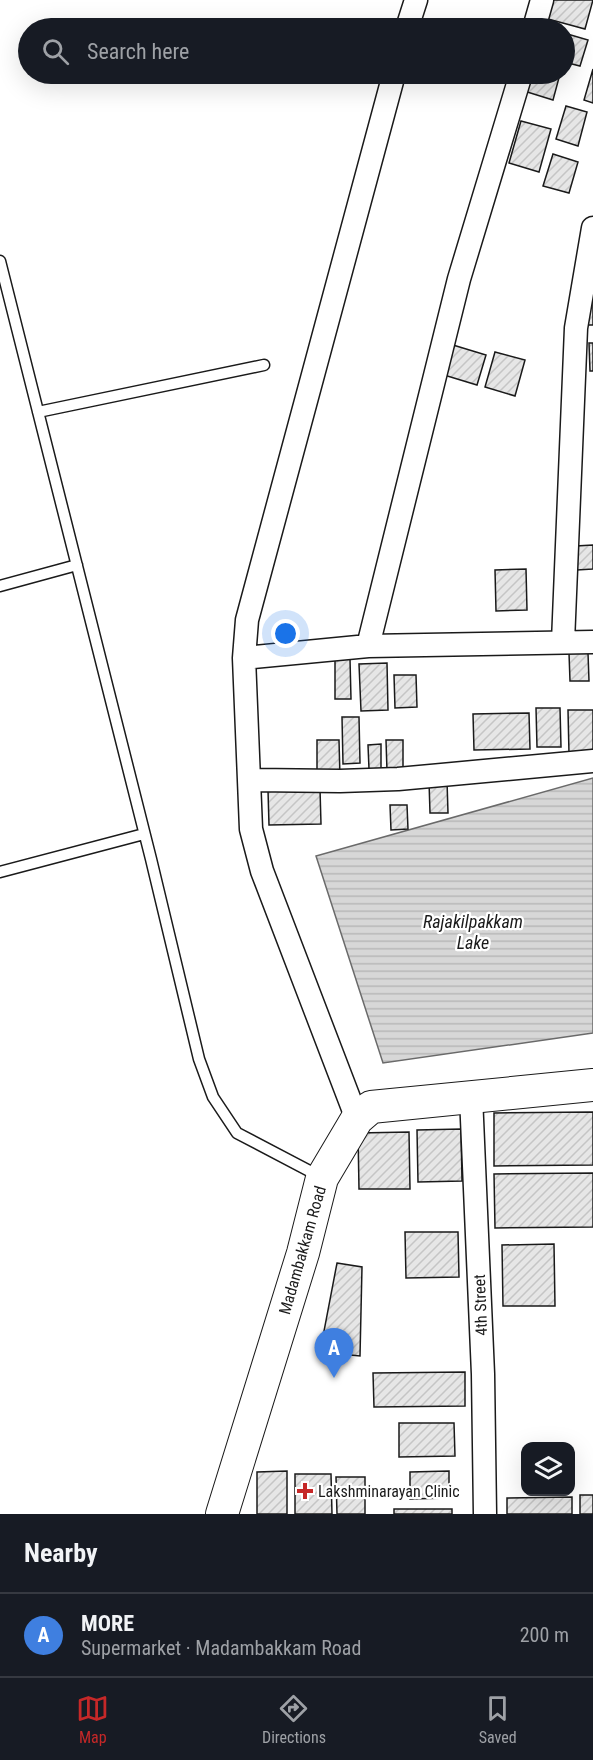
<!DOCTYPE html>
<html lang="en">
<head>
<meta charset="utf-8">
<style>
  :root { --surface:#171b24; --page:#20242c; --text:#f1f3f6; --muted:#9ea1a6; --line:#363941; --accent:#c62828 }
  body { margin:0; font-family:"Roboto Condensed",sans-serif; background:var(--page); color:var(--text) }
  .controls { position:absolute; right:18px; bottom:18px; display:grid; overflow:hidden; border-radius:12px; box-shadow:0 6px 24px #0002 }
  .controls button { width:54px; height:54px; display:grid; place-items:center; padding:0; border:0; border-bottom:2px solid var(--line); background:var(--surface); color:var(--text); font:30px sans-serif }
  .you { position:absolute; left:286px; top:634px; width:21px; height:21px; margin:-15px; border:4px solid #fff; border-radius:50%; background:#1a73e8; box-shadow:0 0 0 9px #1a73e833 }
  .badge { display:grid; place-items:center; width:39px; height:39px; border-radius:50%; background:var(--accent); color:#fff; font-size:20px; font-weight:700 }
  .pin { position:absolute; translate:-50% -50px; filter:drop-shadow(0 2px 3px #0008) }
  .pin::after { content:''; position:absolute; top:32px; width:21px; height:18px; background:inherit; clip-path:polygon(0 0,100% 0,50% 100%) }
  .list { margin:0; padding:0; list-style:none }
  h2 { display:flex; justify-content:space-between; align-items:center; height:78px; margin:0; padding:0 24px; font-size:26px }
  h2 small { font-size:20px; font-weight:400; color:var(--muted) }
  .list li { display:grid; grid-template-columns:39px 1fr auto; gap:18px; align-items:center; box-sizing:border-box; height:84px; padding:0 24px; border-top:2px solid var(--line) }
  .list b { display:block; font-size:22px; white-space:nowrap }
  .list p { margin:0; font-size:20px; white-space:nowrap; color:var(--muted) }
  .list em { font-size:20px; font-style:normal; color:var(--muted) }
  .icon { flex:none; width:33px; height:33px; fill:none; stroke:currentColor; stroke-width:2; stroke-linecap:round; stroke-linejoin:round }
  .map { position:relative; flex:none; width:593px; height:1514px; overflow:hidden }
  .search { position:absolute; background:var(--surface); box-shadow:0 6px 24px #0002; left:18px; right:18px; top:18px; height:66px; display:flex; align-items:center; gap:15px; box-sizing:border-box; padding:0 21px; border-radius:33px; color:var(--muted); font-size:22px }
  .sheet { height:162px; background:var(--surface) }
  nav { display:flex; justify-content:space-around; align-items:center; box-sizing:border-box; height:84px; border-top:2px solid var(--line); background:var(--surface); font-size:16px; color:var(--muted) }
  nav a { display:grid; justify-items:center; gap:3px }
  nav .on { color:var(--accent) }
  .map>svg:first-child { display:block }
</style>
</head>
<body>
<div class="map">
<svg width="593" height="1514" viewBox="0 0 593 1514">
  <defs>
    <pattern id="water-rules" width="6" height="5" patternUnits="userSpaceOnUse" patternTransform="scale(1.5)"><rect width="6" height="5" fill="#d7d7d7"/><path d="M0 2.5h6" fill="none" stroke="#b8b8b8"/></pattern>
    <pattern id="building-hatch" width="6" height="6" patternUnits="userSpaceOnUse" patternTransform="scale(1.5)"><rect width="6" height="6" fill="#e6e6e6"/><path d="M-1 1l2-2M0 6l6-6M5 7l2-2" fill="none" stroke="#c5c5c5"/></pattern>
  </defs>
  <rect width="100%" height="100%" fill="#fff"/>
  <path fill="url(#water-rules)" stroke="#6a6a6a" stroke-width="1.5" d="M593,778V1033L383,1063L316,856Z"/>
  <path fill="url(#building-hatch)" stroke="#1a1a1a" stroke-width="1.5" d="M553,0H593L585,29L548,19Z
    M506,23L526,28H505Z
    M564,33L588,40L580,66L564,62Z
    M593,69V103L584,100Z
    M529,74H560L553,100L524,91Z
    M566,106L587,112L578,146L556,139Z
    M521,121L551,129L539,172L509,163Z
    M553,154L578,162L569,193L543,186Z
    M588,297H593V325H588Z
    M589,343H593V371H590Z
    M453,345L486,355L477,385L444,375Z
    M495,352L525,360L515,396L485,387Z
    M593,545V569L577,570L576,546Z
    M526,569L527,610L496,611L495,570Z
    M569,653H588L589,681H570Z
    M350,659L351,699H335V660Z
    M387,663L388,710L361,711L359,664Z
    M394,675H416L417,707L395,708Z
    M536,708H560L561,747H537Z
    M568,710H593V753L569,754Z
    M529,713L530,749L474,750L473,714Z
    M342,717H359L360,763L343,764Z
    M317,740H339L340,778L317,779Z
    M386,740H403V771H387Z
    M381,744V769H369L368,745Z
    M429,781H447L448,813H430Z
    M320,789L321,824L269,825L268,790Z
    M390,805H407L408,829L391,830Z
    M593,1112V1165L494,1166V1113Z
    M461,1129L462,1181L418,1182L417,1130Z
    M409,1132L410,1189H359L358,1133Z
    M593,1173V1227L495,1228L494,1174Z
    M405,1232H458L459,1277L406,1278Z
    M554,1244L555,1306H503L502,1245Z
    M337,1263L362,1267L360,1356L320,1352Z
    M465,1372V1406L374,1407L373,1373Z
    M399,1423H454L455,1456L399,1457Z
    M287,1471V1514H257V1472Z
    M449,1471V1498L410,1499V1472Z
    M295,1474H331L332,1514H295Z
    M336,1477H365V1514H337Z
    M580,1495H593V1514H580Z
    M572,1497V1514H507V1498Z
    M394,1509H452V1514H394Z"/>
  <g fill="none" stroke-linecap="round" stroke-linejoin="round">
    <g stroke="#1a1a1a" stroke-width="13">
      <path id="lane" d="M0,261L151,859L199,1059L213,1097L237,1133L319,1176
        M38,412L264,365
        M0,586L77,565
        M0,872L144,834"/>
    </g>
    <g stroke="#1a1a1a" stroke-width="25">
      <path id="street" d="M407,28L416,0
        M534,28L542,0
        M563,642L576,328L593,228
        M368,646L459,279L521,74
        M244,658L368,646L593,642
        M249,780L340,781L398,779L593,761
        M471,1096L483,1374L485,1514
        M357,1119L262,871L251,829L244,658L247,620L394,74"/>
    </g>
    <g stroke="#1a1a1a" stroke-width="34">
      <path id="secondary" d="M222,1514L303,1253L322,1178L357,1119L371,1107L593,1085"/>
    </g>
    <use href="#lane" stroke="#fff" stroke-width="10"/>
    <use href="#street" stroke="#fff" stroke-width="22"/>
    <use href="#secondary" stroke="#fff" stroke-width="32"/>
  </g>
  <path fill="#c62828" stroke="#fff" stroke-width="2" d="M302 1482h6v6h6v6h-6v6h-6v-6h-6v-6h6z"/>
  <g text-anchor="middle" stroke-width="4.5" stroke-linejoin="round" paint-order="stroke">
    <g font-size="16" fill="#1a1a1a" stroke="#fff">
      <text transform="translate(302 1250) rotate(-74)" y="6">Madambakkam Road</text>
      <text transform="translate(480 1305) rotate(-92)" y="6">4th Street</text>
    </g>
    <g font-size="16" fill="#1a1a1a" stroke="#fff" text-anchor="start">
      <text x="318" y="1497">Lakshminarayan Clinic</text>
    </g>
    <g font-size="18" font-style="italic" fill="#1a1a1a" stroke="#fff">
      <text x="473" y="928">Rajakilpakkam<tspan x="473" dy="21">Lake</tspan></text>
    </g>
  </g>
</svg>
<div class="controls">
<button><svg class="icon" aria-label="layers" viewBox="0 0 24 24"><path d="M12 4l9 5-9 5-9-5zM3 14l9 5 9-5"/></svg></button>
</div>
<div class="you"></div>
<div class="pin badge" style="left:334px;top:1378px;background:#3f7fe0">A</div>
<div class="search"><svg class="icon" aria-label="search" viewBox="0 0 24 24"><circle cx="10" cy="10" r="6"/><path d="M15 15l6 6"/></svg>Search here</div>
</div>
<section class="sheet">
<h2>Nearby<small></small></h2>
<ul class="list">
<li><span class="badge" style="background:#3f7fe0">A</span><div><b>MORE</b><p>Supermarket · Madambakkam Road</p></div><em>200 m</em></li>
</ul>
</section>
<nav>
<a class="on"><svg class="icon" aria-label="map" viewBox="0 0 24 24"><path d="M3 6l6-2 6 2 6-2v14l-6 2-6-2-6 2zM9 4v14M15 6v14"/></svg>Map</a>
<a><svg class="icon" aria-label="directions" viewBox="0 0 24 24"><path d="M12 3l9 9-9 9-9-9zM9 14v-3h6M13 9l2 2-2 2"/></svg>Directions</a>
<a><svg class="icon" aria-label="saved" viewBox="0 0 24 24"><path d="M7 4h10v16l-5-4-5 4z"/></svg>Saved</a>
</nav>
</body>
</html>
